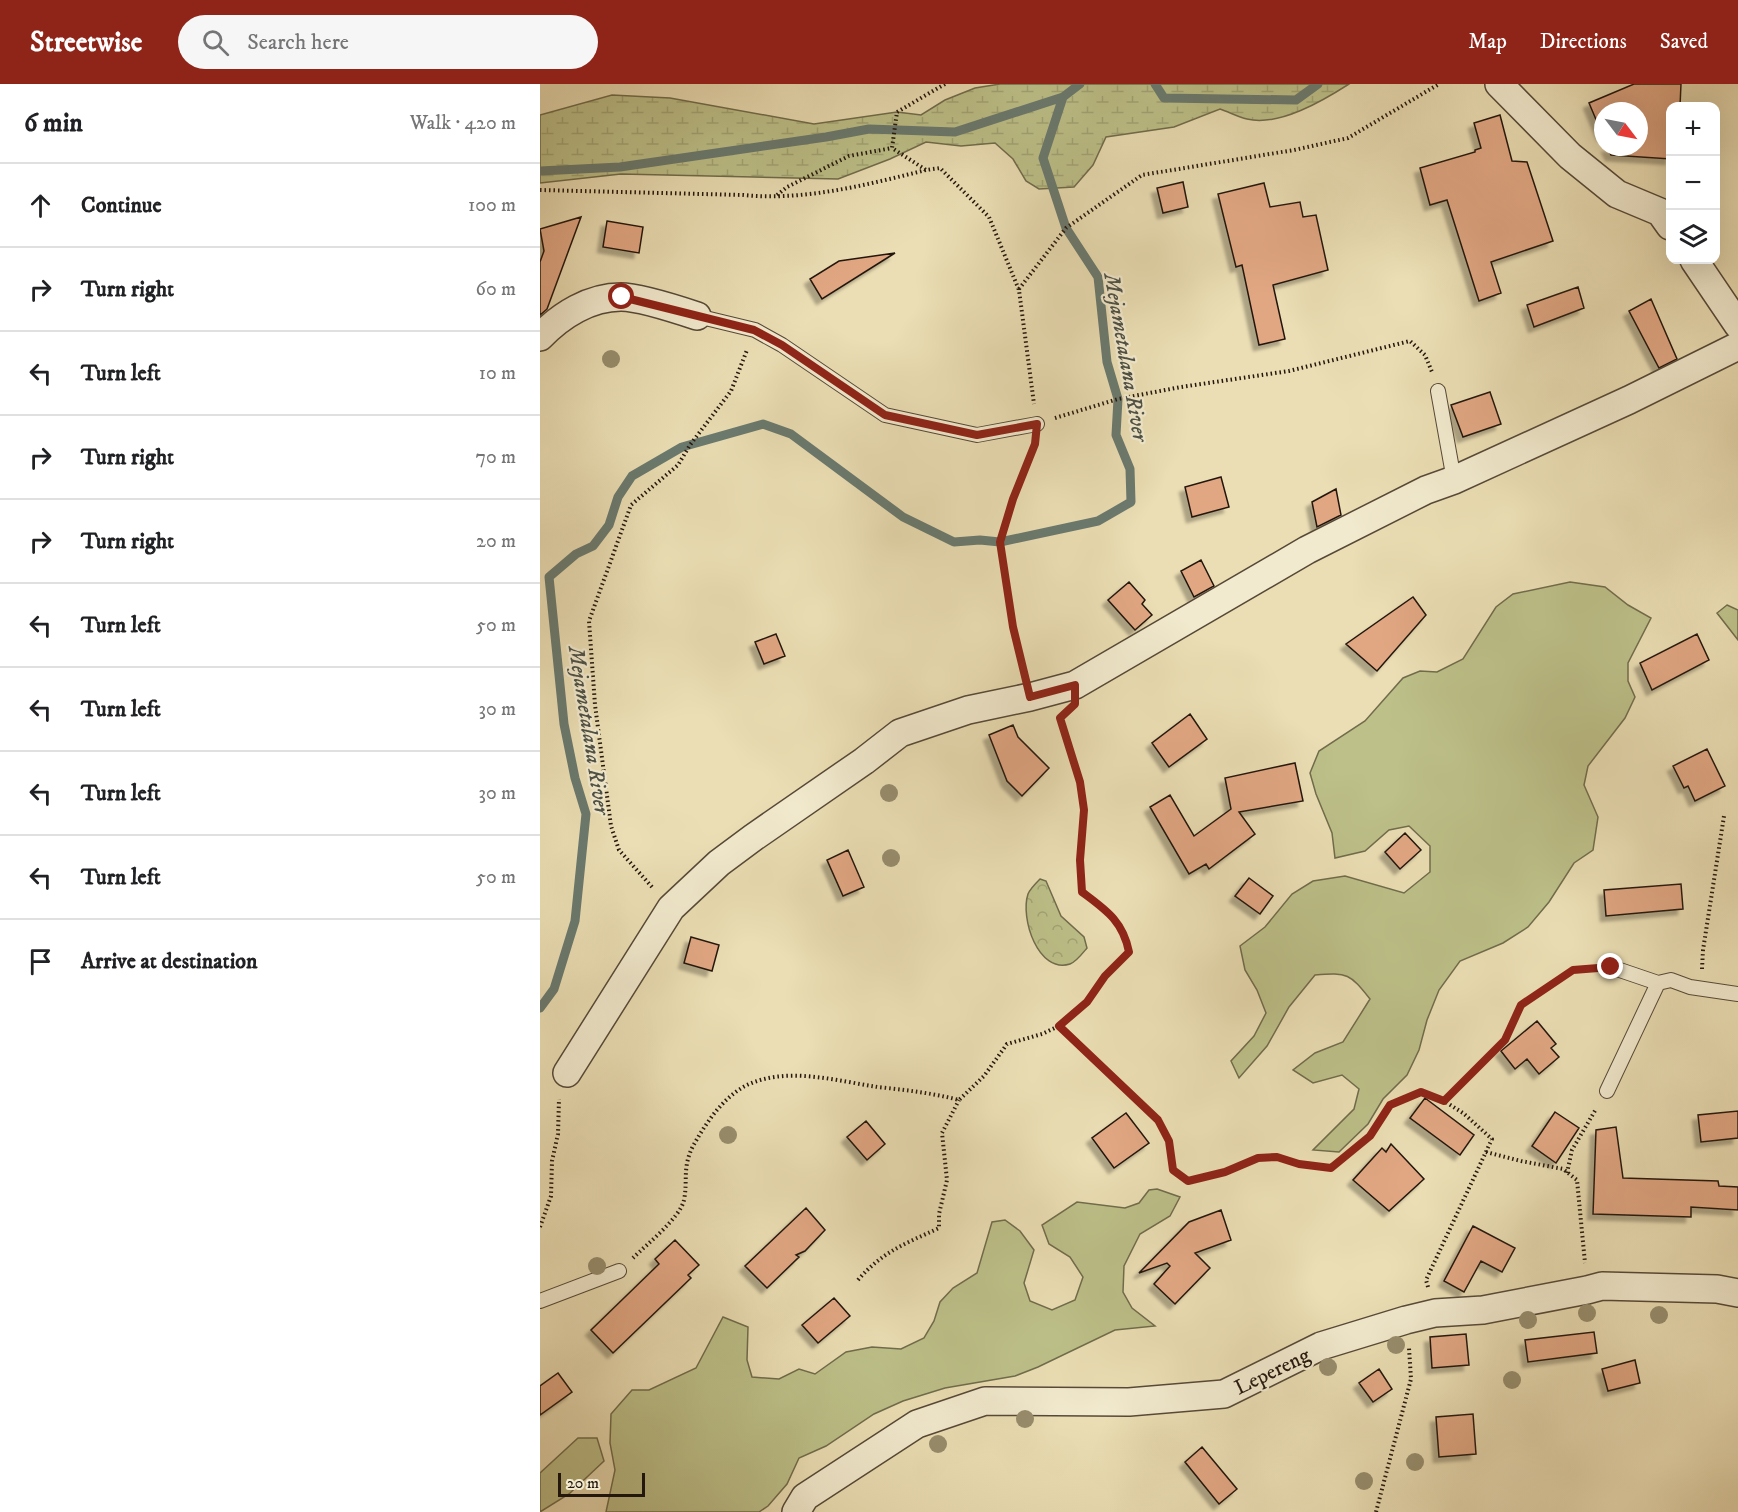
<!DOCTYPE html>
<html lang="en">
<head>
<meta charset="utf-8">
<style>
  :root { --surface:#fff; --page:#f6f6f6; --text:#202124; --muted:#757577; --line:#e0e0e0; --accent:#8f2418 }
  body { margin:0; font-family:"IM FELL DW Pica",serif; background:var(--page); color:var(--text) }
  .controls { position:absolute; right:18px; top:18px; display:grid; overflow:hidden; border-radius:12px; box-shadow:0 6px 24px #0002 }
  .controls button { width:54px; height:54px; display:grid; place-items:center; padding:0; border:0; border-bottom:2px solid var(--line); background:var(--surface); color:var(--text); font:30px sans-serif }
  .compass { position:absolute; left:1054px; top:18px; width:54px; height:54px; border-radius:50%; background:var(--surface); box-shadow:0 6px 24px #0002; rotate:122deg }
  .scale { position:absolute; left:18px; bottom:15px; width:87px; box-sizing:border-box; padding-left:6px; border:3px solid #24170e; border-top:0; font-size:16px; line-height:21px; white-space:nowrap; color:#24170e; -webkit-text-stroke:4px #f2eace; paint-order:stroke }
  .stop { position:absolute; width:18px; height:18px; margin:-14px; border:4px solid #8f2418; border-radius:50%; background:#fff }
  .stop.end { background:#8f2418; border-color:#fff; box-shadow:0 2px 6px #0008 }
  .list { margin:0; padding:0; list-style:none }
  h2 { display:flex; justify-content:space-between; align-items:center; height:78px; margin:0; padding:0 24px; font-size:26px }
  h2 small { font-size:20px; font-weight:400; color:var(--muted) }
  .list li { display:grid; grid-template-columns:39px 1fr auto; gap:18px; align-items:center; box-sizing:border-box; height:84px; padding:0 24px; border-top:2px solid var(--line) }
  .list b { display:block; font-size:22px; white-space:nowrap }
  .list em { font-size:20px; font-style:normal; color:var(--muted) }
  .icon { flex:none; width:33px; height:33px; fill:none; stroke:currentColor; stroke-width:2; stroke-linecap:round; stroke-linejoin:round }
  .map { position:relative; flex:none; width:1198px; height:1428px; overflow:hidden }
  header { display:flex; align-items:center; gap:36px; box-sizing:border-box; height:84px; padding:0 30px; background:var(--accent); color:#fff }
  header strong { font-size:28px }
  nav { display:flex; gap:33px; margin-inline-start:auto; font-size:21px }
  .search { width:420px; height:54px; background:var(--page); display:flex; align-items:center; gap:15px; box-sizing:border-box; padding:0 21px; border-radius:33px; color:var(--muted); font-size:22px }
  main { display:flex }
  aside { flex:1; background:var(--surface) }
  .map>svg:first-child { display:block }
</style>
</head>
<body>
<header>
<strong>Streetwise</strong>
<div class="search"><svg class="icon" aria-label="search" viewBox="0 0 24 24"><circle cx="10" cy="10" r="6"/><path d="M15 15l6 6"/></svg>Search here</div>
<nav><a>Map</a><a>Directions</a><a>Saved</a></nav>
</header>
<main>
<aside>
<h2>6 min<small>Walk · 420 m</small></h2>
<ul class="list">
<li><svg class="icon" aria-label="ahead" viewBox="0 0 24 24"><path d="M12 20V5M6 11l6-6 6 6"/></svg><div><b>Continue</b></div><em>100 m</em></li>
<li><svg class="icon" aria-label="right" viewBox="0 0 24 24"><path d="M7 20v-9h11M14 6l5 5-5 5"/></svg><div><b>Turn right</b></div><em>60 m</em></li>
<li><svg class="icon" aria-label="left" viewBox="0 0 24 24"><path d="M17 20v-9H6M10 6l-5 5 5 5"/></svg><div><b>Turn left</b></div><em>10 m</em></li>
<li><svg class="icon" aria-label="right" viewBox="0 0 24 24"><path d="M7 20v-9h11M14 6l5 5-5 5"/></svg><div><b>Turn right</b></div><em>70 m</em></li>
<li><svg class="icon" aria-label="right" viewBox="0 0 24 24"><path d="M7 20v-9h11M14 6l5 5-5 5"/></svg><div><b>Turn right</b></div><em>20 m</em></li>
<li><svg class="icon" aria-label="left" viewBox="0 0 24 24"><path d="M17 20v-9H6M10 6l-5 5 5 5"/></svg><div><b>Turn left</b></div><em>50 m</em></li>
<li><svg class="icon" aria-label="left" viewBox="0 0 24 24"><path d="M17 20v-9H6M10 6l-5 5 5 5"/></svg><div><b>Turn left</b></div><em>30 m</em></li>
<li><svg class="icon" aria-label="left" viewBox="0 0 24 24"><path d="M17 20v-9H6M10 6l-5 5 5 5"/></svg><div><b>Turn left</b></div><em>30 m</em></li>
<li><svg class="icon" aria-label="left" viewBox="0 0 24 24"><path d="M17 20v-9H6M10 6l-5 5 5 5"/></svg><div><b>Turn left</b></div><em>50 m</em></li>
<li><svg class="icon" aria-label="arrive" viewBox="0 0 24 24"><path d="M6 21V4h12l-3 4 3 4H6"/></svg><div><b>Arrive at destination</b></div></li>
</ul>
</aside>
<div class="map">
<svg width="1198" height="1428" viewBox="0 0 1198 1428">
  <defs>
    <pattern id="forest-crowns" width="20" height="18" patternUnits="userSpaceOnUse" patternTransform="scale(1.5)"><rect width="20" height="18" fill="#bdc089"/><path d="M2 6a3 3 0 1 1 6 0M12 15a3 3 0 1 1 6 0" fill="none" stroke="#a2a475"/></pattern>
    <pattern id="wetland-marsh" width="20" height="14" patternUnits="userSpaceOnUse" patternTransform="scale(1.5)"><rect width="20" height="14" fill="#bdc089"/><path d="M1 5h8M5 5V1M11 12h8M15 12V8" fill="none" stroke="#a2a475"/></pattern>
    <filter id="shadow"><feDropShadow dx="-5.5" dy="5.5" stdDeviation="1.5" flood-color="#0004"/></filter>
  </defs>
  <rect width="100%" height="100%" fill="#ebdeb4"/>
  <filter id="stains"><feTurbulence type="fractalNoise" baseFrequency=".00333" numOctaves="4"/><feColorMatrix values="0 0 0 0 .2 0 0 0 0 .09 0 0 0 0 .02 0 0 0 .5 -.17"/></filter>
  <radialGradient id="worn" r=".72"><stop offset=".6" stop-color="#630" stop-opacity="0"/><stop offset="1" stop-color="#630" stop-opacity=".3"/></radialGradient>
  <path fill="#bdc089" stroke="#706c4c" stroke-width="1.5" d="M1030,498L1065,503L1088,521L1111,534L1088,579V597L1095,613L1085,634L1048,682L1044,701L1058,733L1053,766L1034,779L1009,818L988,843L963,859L920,877L899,906L887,936L879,966L867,991L843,1015L828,1040L799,1068L773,1066L814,1025L819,1005L802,991L773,999L753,986L775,969L803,958L830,915C810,890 808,888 775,891L749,923L727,962L699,994L691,977L714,952L726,929L717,906L705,886L700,862L725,843L752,810L773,797L805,792L864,809L890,788V762L869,742L849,746L825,767L795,774L792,749L776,710L770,689L779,667L825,637L863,594L880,587L897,588L923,575L956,523L973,510Z
    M1187,521L1198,526V556L1177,529Z
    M617,1105L640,1113L630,1132L600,1150L584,1182L583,1208L592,1224L615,1242L575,1246L498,1283L475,1292L405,1304L363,1317L334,1330L286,1362L259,1374L247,1400L228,1422L219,1428H66L75,1386L70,1359L71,1330L92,1306H109L156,1284L183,1233L208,1243L207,1276L212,1293L239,1295L259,1285L275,1290L306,1268L332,1263L361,1265L384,1254L394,1237L400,1218L413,1204L437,1189L452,1138L465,1136L480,1147L494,1166L484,1199L490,1217L512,1226L535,1216L543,1193L530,1173L509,1160L502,1141L537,1118L585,1124L599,1119L609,1106Z
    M38,1354H57L64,1377L29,1410L0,1428V1389Z"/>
  <path fill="url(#forest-crowns)" stroke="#706c4c" stroke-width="1.5" d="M500,795L506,797L521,832L544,853L547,864C542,870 536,878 530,880C498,890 480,834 488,810C490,805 496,799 500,795Z"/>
  <path fill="url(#wetland-marsh)" stroke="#706c4c" stroke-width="1.5" d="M460,0H809C784,16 739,43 707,35C698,33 689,28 680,25L634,43L566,53L553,81L534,103L499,105L486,97L473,75L455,59L421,62L386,58L350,75L298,95L81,90L0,99V31L72,11L130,14L274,40L357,28L381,31L405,16L435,4Z"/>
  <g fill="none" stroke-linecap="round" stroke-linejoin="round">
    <path stroke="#6a7a6f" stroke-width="9" d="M615,0L624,14L756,16L778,0
      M0,87L80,83L286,53L329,45L415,48L523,13
      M0,924L14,905L35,837L46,730L35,694L24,640L9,493L36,470L53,462L69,441L78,413L92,392L142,363L223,340L251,350L363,433L414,458L440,456L460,458L558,437L591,418L590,385L576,351L578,315L567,278L558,193L526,144L503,74L523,13L540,0"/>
  </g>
  <path fill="#e1a783" stroke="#24170e" stroke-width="1.5" filter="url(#shadow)" d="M1094,0H1141L1140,22H1131V75L1071,71L1067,63H1099V27H1063V52L1049,19Z
    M960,31L972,77L987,78L1013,157L951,178L961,209L939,217L907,116L890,121L880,84L935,68V66L941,64L934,39Z
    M643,98L648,123L623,129L617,104Z
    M724,99L730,123L760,118L763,133L776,131L788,186L733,201L745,255L719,261L702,181L696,183L678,110Z
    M41,133L7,225L0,231V178L4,167L0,145Z
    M67,137L103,143L99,169L63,163Z
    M355,169L282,215L270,195L299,177Z
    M1038,203L1044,224L994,243L987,221Z
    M1111,215L1137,275L1119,284L1089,227Z
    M950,308L961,340L923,353L911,321Z
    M681,393L689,423L652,433L645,403Z
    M796,405L801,431L777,443L772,418Z
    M661,476L674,502L654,513L641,487Z
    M589,498L605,516L602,520L612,531L595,546L568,516Z
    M873,513L886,531L837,587L806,560Z
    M236,550L245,572L224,580L215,558Z
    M1157,550L1169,576L1112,606L1100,579Z
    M650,630L667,655L629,683L612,659Z
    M473,641L478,653L509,684L482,712L467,697L449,651Z
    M1167,665L1185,702L1155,717L1148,702L1144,704L1133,682Z
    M755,679L763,717L699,728L715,750L669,785L666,780L649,790L610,723L630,711L654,752L691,725L685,694Z
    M865,749L881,766L860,785L845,768Z
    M308,766L324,803L303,812L287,776Z
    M709,794L733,812L720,830L695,812Z
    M1141,800L1143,825L1066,832L1064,806Z
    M151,853L179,861L172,887L144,879Z
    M997,937L1016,960L1011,964L1019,973L999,990L987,975L975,985L961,967Z
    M885,1014L934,1051L920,1071L870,1034Z
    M1198,1027V1054L1161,1058L1158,1031Z
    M1015,1028L1039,1044L1016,1079L992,1062Z
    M586,1029L609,1059L574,1084L552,1054Z
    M326,1037L345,1060L327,1076L307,1053Z
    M1076,1043L1083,1094L1178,1097L1179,1102L1198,1103V1126L1151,1123V1133L1053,1130L1056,1046Z
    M851,1060L884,1095L849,1127L813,1096L842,1064L846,1068Z
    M266,1124L285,1146L265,1167L256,1171L259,1173L227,1204L205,1182Z
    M681,1126L691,1156L655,1169L670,1184L635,1220L614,1200L630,1182L627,1179L599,1189L649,1138Z
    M933,1142L975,1164L962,1188L941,1177L924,1208L904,1197Z
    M135,1156L159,1181L148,1191L151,1194L73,1269L51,1246L119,1180L115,1175Z
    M294,1214L310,1232L278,1259L262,1241Z
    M1054,1248L1057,1269L988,1278L985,1256Z
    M926,1250L929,1281L892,1284L890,1253Z
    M1095,1276L1100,1299L1068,1307L1062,1285Z
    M839,1285L852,1305L833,1318L819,1299Z
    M18,1289L32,1308L0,1331V1302Z
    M933,1330L936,1370L899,1373L896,1333Z
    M662,1363L697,1405L679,1420L645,1378Z"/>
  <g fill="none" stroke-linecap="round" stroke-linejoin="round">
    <g stroke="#564938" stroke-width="16">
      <path id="lane" d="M157,232L215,246L242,261L345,331L437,351L497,340
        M898,307L914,396
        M1071,883L1118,899
        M1067,1007L1118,899L1131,896L1150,903L1198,910
        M0,1217L79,1187"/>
    </g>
    <g stroke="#564938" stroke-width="30">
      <path id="street" d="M959,0L1030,72L1077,110L1120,128L1130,142
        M1154,176L1198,241
        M0,253C21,231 50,213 81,213C99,213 139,226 157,232
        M27,989L131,824L179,779L214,753L324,677L360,649L428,626L490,613L535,601L767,466L886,406L914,396L1089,316L1198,262
        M256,1428L265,1413L377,1340L445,1317L589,1318L684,1310L781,1262L866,1236L895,1229L943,1226L1047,1206L1062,1202L1177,1205L1198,1209"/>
    </g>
    <path stroke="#24170e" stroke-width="4" stroke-dasharray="1.5 3" stroke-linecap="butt" d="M405,0L357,28L352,64L386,86L400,84L449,133L479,206L494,320
      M0,106L203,111C265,117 326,101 386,86
      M237,111L247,103L309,72L352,64
      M479,205L526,144L602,91L754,66L808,54L899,0
      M515,334L578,315L641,303L749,287L870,257L885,271L892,288
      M484,587L473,543L460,458L473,415L494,363
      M112,803L79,766L71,742L55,621L49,537L91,421L138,381L150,361L191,307L207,266
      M1162,885L1163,866L1184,732
      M519,942L618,1036L629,1057L633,1086L648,1097L685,1088L718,1074L737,1073L759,1080L791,1084L830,1052L850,1021L881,1008L904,1017
      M946,1068L981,1077L1023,1085L1037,1096L1045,1179
      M1027,1089L1032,1066L1056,1025
      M0,1143L11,1112L12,1077L18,1050L19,1015
      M93,1174C107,1160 140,1134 144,1116C148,1096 142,1084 153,1062C166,1039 183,1013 207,1001C247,982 297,997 338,1003C366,1006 392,1009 419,1016L444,992L467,960L502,950L519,942L536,928L547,918L565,892L589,868C583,837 566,826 542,808L540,776L544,726L540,698L520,634
      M318,1196C343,1167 365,1160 399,1144V1130L407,1096L402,1049L419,1016
      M888,1203L886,1196L952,1055L923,1029L904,1017L965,956L981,920L1033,886L1052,884
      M836,1428L871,1295L869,1264"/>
    <use href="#lane" stroke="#f2eace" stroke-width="14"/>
    <use href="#street" stroke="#f2eace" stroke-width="27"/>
  </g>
  <g fill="#978d6d">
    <circle cx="71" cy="275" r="9"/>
    <circle cx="349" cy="709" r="9"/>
    <circle cx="351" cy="774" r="9"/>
    <circle cx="188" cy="1051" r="9"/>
    <circle cx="57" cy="1182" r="9"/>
    <circle cx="1047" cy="1229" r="9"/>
    <circle cx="1119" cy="1231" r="9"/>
    <circle cx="988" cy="1236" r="9"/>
    <circle cx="856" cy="1261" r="9"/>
    <circle cx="788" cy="1283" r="9"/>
    <circle cx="972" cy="1296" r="9"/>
    <circle cx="485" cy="1335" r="9"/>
    <circle cx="398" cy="1360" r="9"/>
    <circle cx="875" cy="1378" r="9"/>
    <circle cx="824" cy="1397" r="9"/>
  </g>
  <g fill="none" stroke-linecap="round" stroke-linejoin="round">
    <path stroke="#8f2418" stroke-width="8" d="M82,213L214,246L242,261L345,331L437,351L497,340L495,360L473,415L460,458L473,543L490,613L535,601V620L520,634L540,698L544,726L540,776L542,808C566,826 583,837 589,868L565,892L547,918L519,942L618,1036L629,1057L633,1086L648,1097L685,1088L718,1074L737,1073L759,1080L791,1084L830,1052L850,1021L881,1008L904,1017L965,956L981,921L1033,886L1071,883"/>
  </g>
  <g text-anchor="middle" stroke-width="4.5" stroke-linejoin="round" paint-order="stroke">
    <g font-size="21" fill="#24170e" stroke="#f2eace">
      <text transform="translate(732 1287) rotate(-26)" y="7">Lepereng</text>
    </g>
    <g font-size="22" font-style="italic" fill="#4d5146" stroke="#f2eace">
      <text transform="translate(587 273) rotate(80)" y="8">Mejametalana River</text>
      <text transform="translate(50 646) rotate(81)" y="8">Mejametalana River</text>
    </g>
  </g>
  <rect width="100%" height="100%" filter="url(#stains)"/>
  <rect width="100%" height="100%" fill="url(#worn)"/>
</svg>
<div class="controls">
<button>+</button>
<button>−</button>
<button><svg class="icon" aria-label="layers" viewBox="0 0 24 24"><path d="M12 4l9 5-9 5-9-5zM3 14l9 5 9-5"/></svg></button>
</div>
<svg class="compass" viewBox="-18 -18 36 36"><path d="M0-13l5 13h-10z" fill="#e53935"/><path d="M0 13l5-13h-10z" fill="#757577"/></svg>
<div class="scale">20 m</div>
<div class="stop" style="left:82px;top:213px"></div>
<div class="stop end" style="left:1071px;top:883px"></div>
</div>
</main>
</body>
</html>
